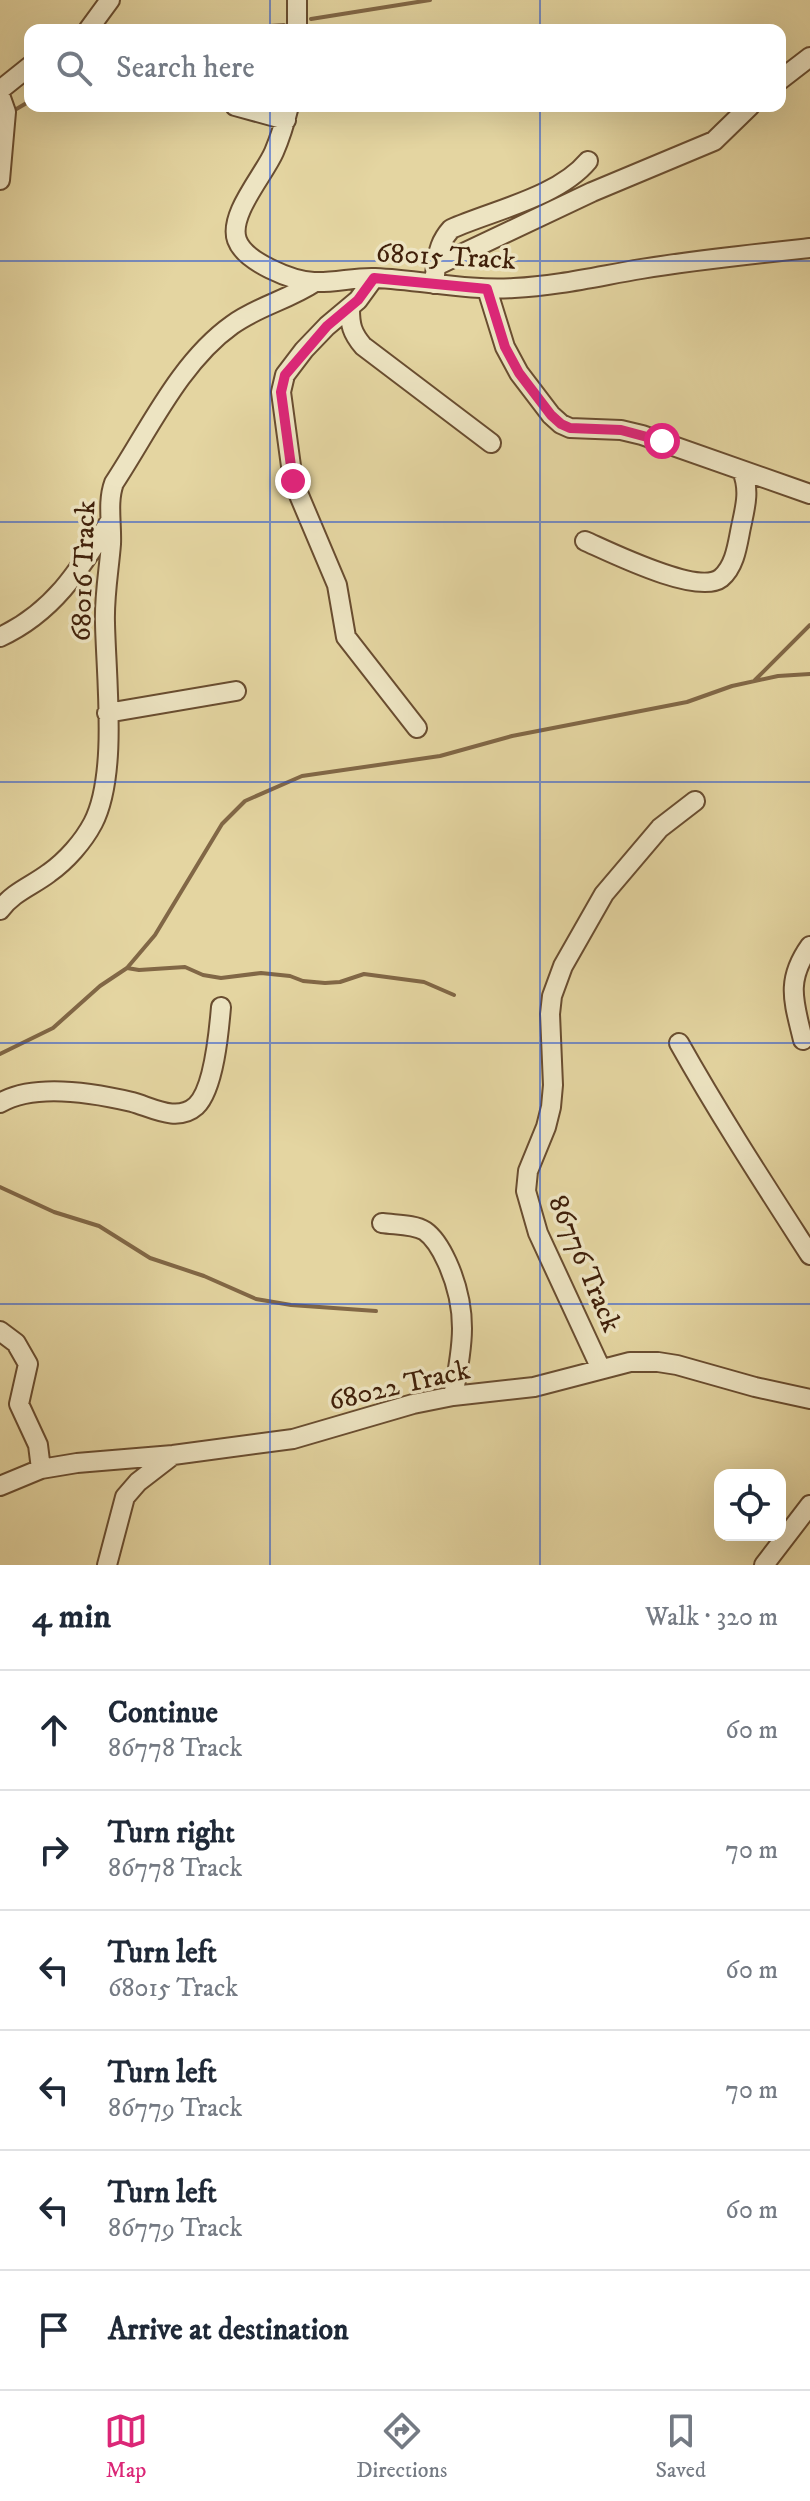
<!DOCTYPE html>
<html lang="en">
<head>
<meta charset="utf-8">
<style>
  :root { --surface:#fff; --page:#f2f2f3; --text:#1f2937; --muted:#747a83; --line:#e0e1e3; --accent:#db2777 }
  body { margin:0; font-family:"IM FELL DW Pica",serif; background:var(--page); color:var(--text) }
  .controls { position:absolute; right:24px; bottom:24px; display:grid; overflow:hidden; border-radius:16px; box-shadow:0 8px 32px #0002 }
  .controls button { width:72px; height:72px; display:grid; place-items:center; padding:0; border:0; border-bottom:2px solid var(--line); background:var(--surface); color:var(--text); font:40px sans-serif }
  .stop { position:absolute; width:24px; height:24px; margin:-18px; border:6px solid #db2777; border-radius:50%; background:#fff }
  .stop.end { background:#db2777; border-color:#fff; box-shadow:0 2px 8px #0008 }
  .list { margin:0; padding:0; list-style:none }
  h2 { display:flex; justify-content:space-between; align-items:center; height:104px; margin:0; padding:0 32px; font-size:34px }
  h2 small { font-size:26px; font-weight:400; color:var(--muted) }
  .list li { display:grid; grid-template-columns:52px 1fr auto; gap:24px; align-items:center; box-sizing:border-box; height:120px; padding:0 32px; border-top:2px solid var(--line) }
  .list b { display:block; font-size:30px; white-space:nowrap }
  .list p { margin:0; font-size:26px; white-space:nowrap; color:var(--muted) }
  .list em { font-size:26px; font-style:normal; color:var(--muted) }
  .icon { flex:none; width:44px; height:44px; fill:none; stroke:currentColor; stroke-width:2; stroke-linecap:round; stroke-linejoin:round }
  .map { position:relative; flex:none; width:810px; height:1565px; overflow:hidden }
  .search { position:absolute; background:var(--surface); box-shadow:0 8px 32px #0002; left:24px; right:24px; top:24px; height:88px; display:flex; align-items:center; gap:20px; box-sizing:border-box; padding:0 28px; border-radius:16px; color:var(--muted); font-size:30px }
  .sheet { height:824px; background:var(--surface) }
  nav { display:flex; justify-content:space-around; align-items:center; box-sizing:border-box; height:112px; border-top:2px solid var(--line); background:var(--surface); font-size:22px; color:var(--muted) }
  nav a { display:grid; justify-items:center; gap:4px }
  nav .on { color:var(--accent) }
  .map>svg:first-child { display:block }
</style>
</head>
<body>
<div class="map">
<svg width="810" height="1565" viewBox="0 0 810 1565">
  <rect width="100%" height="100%" fill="#e4d5a1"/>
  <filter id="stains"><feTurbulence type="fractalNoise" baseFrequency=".0025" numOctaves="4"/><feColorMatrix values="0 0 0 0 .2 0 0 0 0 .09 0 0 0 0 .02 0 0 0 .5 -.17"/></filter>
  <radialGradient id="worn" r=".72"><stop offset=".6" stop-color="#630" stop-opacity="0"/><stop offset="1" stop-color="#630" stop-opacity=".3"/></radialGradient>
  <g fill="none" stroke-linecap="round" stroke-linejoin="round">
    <path stroke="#816746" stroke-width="4" d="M311,19L430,0
      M206,30L284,25
      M13,111L30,101
      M755,680L810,625
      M127,968L139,970L185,967L203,975L221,978L261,973L290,976L303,981L325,983L340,982L364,974L424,982L454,995
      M0,1054L53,1028L100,986L127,968L155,935L222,824L245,801L302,776L440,756L512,736L687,702L732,686L778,676L810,674
      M0,1187L54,1212L99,1226L150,1258L204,1276L256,1299L291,1305L376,1311"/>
    <g stroke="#694d30" stroke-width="22">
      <path id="minor" d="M88,30L110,0
        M297,30V0
        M780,80L810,57
        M0,90L30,66
        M0,95L6,112L0,180
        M235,106L286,120
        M289,106C285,122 280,138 274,152C264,175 228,215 237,240C245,262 292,281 314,282C335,283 355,277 375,278C422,280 467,291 514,288C557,286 599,276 641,269C697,260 754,254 810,248
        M436,266C438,251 441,240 451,229C494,210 558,197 588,161
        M374,278L358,300L327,326L304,350L285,375L281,392L293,481L337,585L346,637L417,728
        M434,284L436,266L592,192L714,141L750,106
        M487,289L505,347L519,373L551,415L561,424L570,428L621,430L642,435L810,494
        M350,309C350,325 352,333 363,346L491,443
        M585,541C610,552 698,596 721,578C734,567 737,548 740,532C744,511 751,492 742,471
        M0,637C54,612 80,569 110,521
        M107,713L236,691
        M0,910C13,892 32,886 49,873C66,861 83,842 93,823C118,775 106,678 105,623C104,596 109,570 111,544C112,524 107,502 114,483C149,430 180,362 232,325C258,306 288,300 315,282
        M803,1040C794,1002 785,981 810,946
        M679,1043C720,1116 765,1185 810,1255
        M0,1103C34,1083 94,1093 132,1102C151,1107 177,1123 196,1106C214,1089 219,1031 221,1007
        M382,1223C396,1225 414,1224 425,1231C435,1238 442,1251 447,1262C469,1310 463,1346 453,1396
        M0,1331L16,1343L28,1364L19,1404L38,1445L41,1469
        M601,1369L538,1233L526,1191L528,1171L546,1127L551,1107L553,1085L550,1014L552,996L563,966L604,894L660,828L695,801
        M0,1486L41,1469L77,1463L173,1455L293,1439L413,1404L453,1396L534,1387L630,1362H658L677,1365L755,1387L810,1399
        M107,1565L125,1497L138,1482L173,1455
        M764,1565L810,1505"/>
    </g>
    <use href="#minor" stroke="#ede4c2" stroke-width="18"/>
  </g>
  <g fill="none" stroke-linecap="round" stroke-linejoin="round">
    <path stroke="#db2777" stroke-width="10" d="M293,481L281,392L285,375L327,326L358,300L374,278L487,289L505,347L519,373L551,415L561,424L570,428L621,430L662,441"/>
  </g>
  <path fill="none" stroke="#1d4ed8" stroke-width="2" stroke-opacity="0.55" d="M270,0V30M540,0V30M270,106V1565M540,106V1565M0,261H810M0,522H810M0,782H810M0,1043H810M0,1304H810"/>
  <g text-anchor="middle" stroke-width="7" stroke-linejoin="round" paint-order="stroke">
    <g font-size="28" fill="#40200a" stroke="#ede4c2">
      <text transform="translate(446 255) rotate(3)" y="10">68015 Track</text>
      <text transform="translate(82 571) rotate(-88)" y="10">68016 Track</text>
      <text transform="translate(586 1263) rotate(67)" y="10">86776 Track</text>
      <text transform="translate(399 1384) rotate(-13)" y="10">68022 Track</text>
    </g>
  </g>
  <rect width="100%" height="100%" filter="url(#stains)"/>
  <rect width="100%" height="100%" fill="url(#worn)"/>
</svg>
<div class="controls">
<button><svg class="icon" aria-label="locate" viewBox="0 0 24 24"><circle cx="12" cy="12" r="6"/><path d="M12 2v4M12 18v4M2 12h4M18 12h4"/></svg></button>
</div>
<div class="stop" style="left:662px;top:441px"></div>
<div class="stop end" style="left:293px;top:481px"></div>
<div class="search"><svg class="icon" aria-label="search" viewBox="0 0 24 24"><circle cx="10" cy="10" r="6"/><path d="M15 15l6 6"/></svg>Search here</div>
</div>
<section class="sheet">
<h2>4 min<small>Walk · 320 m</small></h2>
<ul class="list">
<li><svg class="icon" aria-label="ahead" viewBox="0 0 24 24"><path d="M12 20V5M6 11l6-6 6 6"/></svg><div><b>Continue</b><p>86778 Track</p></div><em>60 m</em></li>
<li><svg class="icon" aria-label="right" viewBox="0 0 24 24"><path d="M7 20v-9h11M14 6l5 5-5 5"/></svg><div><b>Turn right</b><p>86778 Track</p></div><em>70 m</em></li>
<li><svg class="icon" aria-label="left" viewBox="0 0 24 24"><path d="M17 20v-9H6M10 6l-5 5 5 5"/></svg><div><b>Turn left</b><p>68015 Track</p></div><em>60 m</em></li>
<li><svg class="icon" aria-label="left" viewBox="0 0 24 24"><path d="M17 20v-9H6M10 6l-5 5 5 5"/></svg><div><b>Turn left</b><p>86779 Track</p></div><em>70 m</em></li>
<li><svg class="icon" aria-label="left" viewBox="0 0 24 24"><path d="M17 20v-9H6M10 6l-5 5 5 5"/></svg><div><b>Turn left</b><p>86779 Track</p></div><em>60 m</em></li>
<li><svg class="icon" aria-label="arrive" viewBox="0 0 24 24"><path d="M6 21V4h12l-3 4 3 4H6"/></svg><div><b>Arrive at destination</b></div></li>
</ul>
</section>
<nav>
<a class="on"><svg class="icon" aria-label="map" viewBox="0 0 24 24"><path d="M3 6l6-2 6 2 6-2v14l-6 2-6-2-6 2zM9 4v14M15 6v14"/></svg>Map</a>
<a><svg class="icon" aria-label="directions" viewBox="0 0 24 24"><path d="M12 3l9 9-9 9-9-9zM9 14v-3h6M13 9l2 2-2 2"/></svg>Directions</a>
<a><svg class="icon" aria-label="saved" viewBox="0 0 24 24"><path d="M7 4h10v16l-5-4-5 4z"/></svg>Saved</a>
</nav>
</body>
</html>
